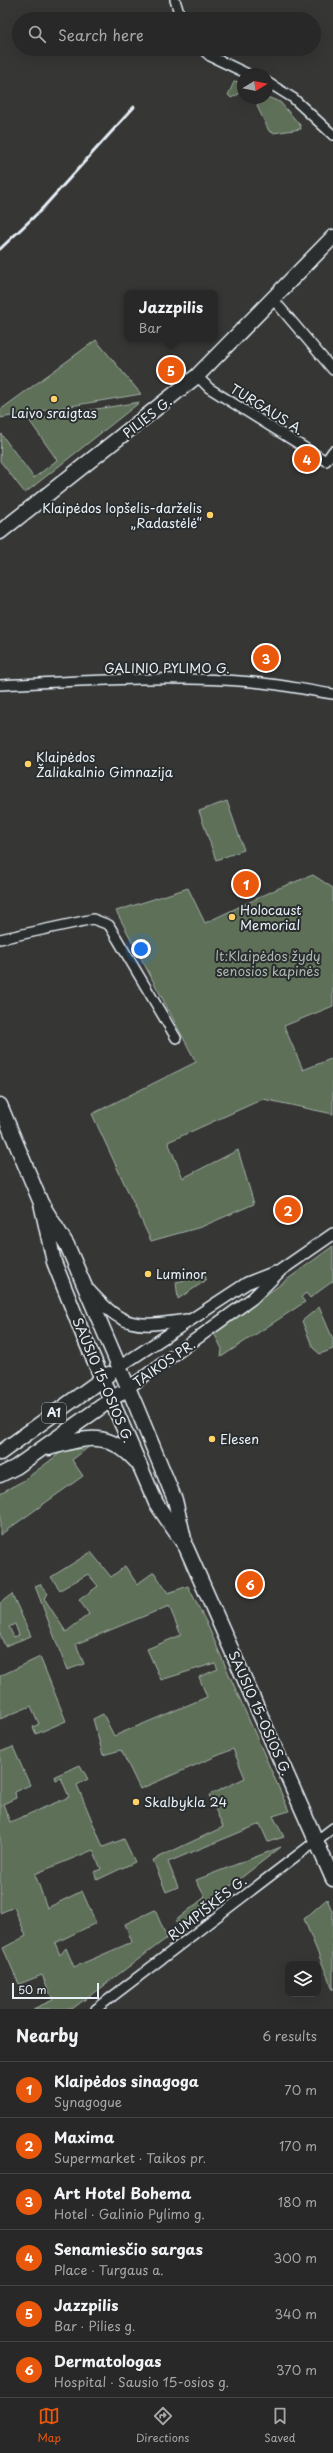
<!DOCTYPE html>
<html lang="en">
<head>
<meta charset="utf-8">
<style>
  :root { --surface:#282828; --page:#343434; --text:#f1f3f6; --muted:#a5a6a8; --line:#444445; --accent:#ea580c }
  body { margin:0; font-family:"Playpen Sans",sans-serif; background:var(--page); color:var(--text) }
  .controls { position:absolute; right:12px; bottom:12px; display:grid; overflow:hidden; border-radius:8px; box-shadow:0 4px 16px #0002 }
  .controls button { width:36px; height:36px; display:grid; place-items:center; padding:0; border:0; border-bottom:1px solid var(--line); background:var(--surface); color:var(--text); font:20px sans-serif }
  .compass { position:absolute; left:237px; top:68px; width:36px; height:36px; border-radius:50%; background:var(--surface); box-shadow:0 4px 16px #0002; rotate:80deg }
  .scale { position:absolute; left:12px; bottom:10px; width:87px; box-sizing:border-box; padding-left:4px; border:2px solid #e8f1f8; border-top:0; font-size:11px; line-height:14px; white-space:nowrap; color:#e8f1f8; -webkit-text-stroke:3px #2a2d2e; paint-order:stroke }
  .you { position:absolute; left:141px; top:949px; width:14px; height:14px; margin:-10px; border:3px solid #fff; border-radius:50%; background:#1a73e8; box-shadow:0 0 0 6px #1a73e833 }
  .badge { display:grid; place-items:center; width:26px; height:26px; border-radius:50%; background:var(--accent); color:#fff; font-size:13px; font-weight:700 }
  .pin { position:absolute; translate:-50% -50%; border:2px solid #fff; box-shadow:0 1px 4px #0006 }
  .popup { position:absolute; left:124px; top:290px; width:94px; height:52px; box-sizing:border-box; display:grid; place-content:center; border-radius:8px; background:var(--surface); filter:drop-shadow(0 1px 3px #0005); font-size:13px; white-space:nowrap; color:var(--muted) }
  .popup b { font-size:15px; color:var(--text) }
  .popup::after { content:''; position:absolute; left:50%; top:100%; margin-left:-8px; border:8px solid transparent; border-top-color:var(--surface) }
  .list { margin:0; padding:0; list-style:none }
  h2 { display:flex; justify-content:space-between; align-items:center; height:52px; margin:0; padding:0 16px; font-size:17px }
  h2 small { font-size:13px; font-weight:400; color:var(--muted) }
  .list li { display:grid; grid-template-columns:26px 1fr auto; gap:12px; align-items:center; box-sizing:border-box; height:56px; padding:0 16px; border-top:1px solid var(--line) }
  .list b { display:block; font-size:15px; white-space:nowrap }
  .list p { margin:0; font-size:13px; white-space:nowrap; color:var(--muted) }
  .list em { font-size:13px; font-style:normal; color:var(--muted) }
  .icon { flex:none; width:22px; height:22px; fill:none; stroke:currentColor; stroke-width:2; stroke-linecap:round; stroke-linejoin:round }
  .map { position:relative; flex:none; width:333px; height:2009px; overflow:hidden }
  .search { position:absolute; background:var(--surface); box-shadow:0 4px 16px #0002; left:12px; right:12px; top:12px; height:44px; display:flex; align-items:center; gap:10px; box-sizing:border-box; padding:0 14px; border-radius:22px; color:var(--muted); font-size:15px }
  .sheet { height:388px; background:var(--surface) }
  nav { display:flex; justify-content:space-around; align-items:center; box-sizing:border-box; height:56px; border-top:1px solid var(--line); background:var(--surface); font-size:11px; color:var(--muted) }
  nav a { display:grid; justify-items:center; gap:2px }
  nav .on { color:var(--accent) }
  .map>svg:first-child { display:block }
</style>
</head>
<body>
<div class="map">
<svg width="333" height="2009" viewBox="0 0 333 2009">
  <rect width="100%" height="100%" fill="#363635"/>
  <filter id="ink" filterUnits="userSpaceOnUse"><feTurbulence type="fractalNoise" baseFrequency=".025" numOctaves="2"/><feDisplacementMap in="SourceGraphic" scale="8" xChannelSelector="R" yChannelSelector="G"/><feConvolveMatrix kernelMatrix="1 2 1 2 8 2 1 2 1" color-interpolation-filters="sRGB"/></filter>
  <g filter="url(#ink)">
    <path fill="#5e7059" stroke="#a3b0a8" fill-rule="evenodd" d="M237,81L241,90L239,94L231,98L228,95L234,82Z
      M267,97L280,102L300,125L301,129L273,133L269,131L257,106L260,99Z
      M96,340L141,394L0,418V410Z
      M140,402L25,493L0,461L1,434L34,478L57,460L29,420Z
      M227,801L244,850L216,860L199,811Z
      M313,875L333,888V1006L284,1026L303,1070L333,1058V1114L263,1099L168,1142L183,1178L238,1150L254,1204L201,1227L151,1241L92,1114L196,1062L116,911L188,888L205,923L279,888Z
      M333,1246V1281L310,1298L306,1293L301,1297L305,1302L221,1357L222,1349L214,1333Z
      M203,1276L206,1277L205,1281L178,1299L176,1282Z
      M319,1307L333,1339V1349L320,1354L313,1348L302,1321Z
      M95,1442L72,1460L83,1476L0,1535V1493L23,1481L68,1447Z
      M91,1552L111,1577L125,1566L137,1584L154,1572L168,1593L188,1586L207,1624L289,1811L273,1816L284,1837L268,1842L260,1824L168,1862L178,1887L166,1892L153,1860L223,1827L209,1795L245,1778L233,1749L140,1789L121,1750L103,1755L93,1719L103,1714L114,1736L207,1697L199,1677L218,1669L215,1663L161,1680L147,1649L181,1635L169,1606L76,1644L84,1664L67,1670L35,1586L40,1584L48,1594L44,1598L66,1632L89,1614L79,1600L98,1586L88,1574L60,1590L51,1577Z
      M12,1594L31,1636L5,1646L0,1634V1603ZM15,1624L19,1635L14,1637L9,1627Z
      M40,1657L66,1721L36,1734L33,1727L39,1724L31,1706L0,1719V1676Z
      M13,1747L30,1785L15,1792L16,1798L3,1804L10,1822L69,1797L61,1778L56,1780L55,1776L80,1765L88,1779L77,1785L103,1847L124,1839L135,1862L97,1880L94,1872L101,1869L93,1850L35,1874L47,1908L82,1891L96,1923L55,1943L60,1955L66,1948L74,1967L132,1942L125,1924L155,1910L167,1938L72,2009H33L53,2000L42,1975L19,1984L3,1948L26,1936L14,1907L0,1913V1752Z
      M281,1847L179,1926L175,1921L205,1897L196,1880Z
      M327,1899L333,1913V1990L304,1919Z"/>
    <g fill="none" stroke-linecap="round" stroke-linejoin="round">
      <g stroke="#e8f1f8" stroke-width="12">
        <path id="minor" d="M175,0L181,19
          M202,49L210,56L248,74
          M267,82L293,98L333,135
          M273,299L333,370
          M197,376L209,388L326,461L333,451
          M0,685C82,681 170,675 252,682C279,684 306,690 333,694
          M0,939L93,919L109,925L176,1038
          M96,2009L333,1828"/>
      </g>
      <g stroke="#e8f1f8" stroke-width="14">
        <path id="tertiary" d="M89,1290C125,1330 136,1327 187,1320
          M119,1367L247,1283L275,1272
          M128,1388L253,1298L281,1270L333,1234"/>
      </g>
      <g stroke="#e8f1f8" stroke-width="17">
        <path id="primary" d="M0,532L197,376L333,237
          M0,1105L41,1203L67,1245L136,1406L175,1500L184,1539
          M41,1203L54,1262L84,1337L156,1503L186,1547L333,1879
          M49,1448C85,1438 107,1429 136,1461
          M0,1453L109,1374
          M0,1475L16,1467L119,1394"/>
      </g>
      <use href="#minor" stroke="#2a2d2e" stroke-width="9"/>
      <use href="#tertiary" stroke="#2a2d2e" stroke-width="11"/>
      <use href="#primary" stroke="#2a2d2e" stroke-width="14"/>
      <path stroke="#e8f1f8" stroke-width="3" d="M0,249L40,211L134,107"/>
    </g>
  </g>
  <g fill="#ffd166" stroke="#2a2d2e" stroke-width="1.5">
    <circle cx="54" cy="399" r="4"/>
    <circle cx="210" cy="515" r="4"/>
    <circle cx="28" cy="764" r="4"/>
    <circle cx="232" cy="917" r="4"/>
    <circle cx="148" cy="1274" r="4"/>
    <circle cx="212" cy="1439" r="4"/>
    <circle cx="136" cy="1802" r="4"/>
  </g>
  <g text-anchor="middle" stroke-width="4" stroke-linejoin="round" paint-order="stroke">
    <rect fill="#2a2d2e" stroke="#afb6bb" stroke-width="1" x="42" y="1403" width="24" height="20" rx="3"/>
    <g font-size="12" font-weight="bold" fill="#e8f1f8">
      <text x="54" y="1417">A1</text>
    </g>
    <g font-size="13" fill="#e8f1f8" stroke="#2a2d2e">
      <text transform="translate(267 409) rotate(32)" y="5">TURGAUS A.</text>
      <text transform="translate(147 417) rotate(-38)" y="5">PILIES G.</text>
      <text x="167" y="673">GALINIO PYLIMO G.</text>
      <text transform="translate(164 1363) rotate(-35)" y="5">TAIKOS PR.</text>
      <text transform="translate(103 1380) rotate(67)" y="5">SAUSIO 15-OSIOS G.</text>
      <text transform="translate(260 1713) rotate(66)" y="5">SAUSIO 15-OSIOS G.</text>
      <text transform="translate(207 1908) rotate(-38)" y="5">RUMPIŠKĖS G.</text>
    </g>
    <g font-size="13" fill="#e8f1f8" stroke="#2a2d2e" text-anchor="start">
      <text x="54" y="418" text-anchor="middle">Laivo sraigtas</text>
      <text x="202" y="513" text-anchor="end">Klaipėdos lopšelis-darželis<tspan x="202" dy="15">„Radastėlė“</tspan></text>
      <text x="36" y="762">Klaipėdos<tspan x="36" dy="15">Žaliakalnio Gimnazija</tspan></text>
      <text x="240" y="915">Holocaust<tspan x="240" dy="15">Memorial</tspan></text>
      <text x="156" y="1279">Luminor</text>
      <text x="220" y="1444">Elesen</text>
      <text x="144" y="1807">Skalbykla 24</text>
    </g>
    <g font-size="13" fill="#aab7b0" stroke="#2a2d2e">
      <text x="268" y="961">lt:Klaipėdos žydų<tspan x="268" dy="15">senosios kapinės</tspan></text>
    </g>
  </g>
</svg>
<div class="controls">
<button><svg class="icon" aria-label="layers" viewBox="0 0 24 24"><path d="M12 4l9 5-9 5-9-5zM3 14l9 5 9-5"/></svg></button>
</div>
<svg class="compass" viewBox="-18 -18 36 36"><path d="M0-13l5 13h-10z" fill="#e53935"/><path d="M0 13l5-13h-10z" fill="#a5a6a8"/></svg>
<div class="scale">50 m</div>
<div class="you"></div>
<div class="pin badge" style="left:246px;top:884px">1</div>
<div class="pin badge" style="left:288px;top:1210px">2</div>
<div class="pin badge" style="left:266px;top:658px">3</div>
<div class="pin badge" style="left:307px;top:459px">4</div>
<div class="pin badge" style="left:171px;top:370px">5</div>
<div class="popup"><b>Jazzpilis</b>Bar</div>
<div class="pin badge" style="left:250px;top:1584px">6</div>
<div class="search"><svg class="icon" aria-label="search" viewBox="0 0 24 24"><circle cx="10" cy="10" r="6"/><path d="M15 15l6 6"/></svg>Search here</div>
</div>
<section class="sheet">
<h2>Nearby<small>6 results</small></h2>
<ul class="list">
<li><span class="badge">1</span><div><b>Klaipėdos sinagoga</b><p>Synagogue</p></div><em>70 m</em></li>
<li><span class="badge">2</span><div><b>Maxima</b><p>Supermarket · Taikos pr.</p></div><em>170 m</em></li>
<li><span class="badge">3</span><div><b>Art Hotel Bohema</b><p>Hotel · Galinio Pylimo g.</p></div><em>180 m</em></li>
<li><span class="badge">4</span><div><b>Senamiesčio sargas</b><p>Place · Turgaus a.</p></div><em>300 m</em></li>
<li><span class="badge">5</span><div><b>Jazzpilis</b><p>Bar · Pilies g.</p></div><em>340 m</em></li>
<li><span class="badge">6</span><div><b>Dermatologas</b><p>Hospital · Sausio 15-osios g.</p></div><em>370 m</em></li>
</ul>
</section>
<nav>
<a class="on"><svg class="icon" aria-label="map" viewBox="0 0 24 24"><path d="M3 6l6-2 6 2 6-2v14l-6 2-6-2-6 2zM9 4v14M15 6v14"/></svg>Map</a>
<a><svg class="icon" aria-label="directions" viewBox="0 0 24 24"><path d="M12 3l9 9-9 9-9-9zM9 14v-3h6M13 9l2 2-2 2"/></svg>Directions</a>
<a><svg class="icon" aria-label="saved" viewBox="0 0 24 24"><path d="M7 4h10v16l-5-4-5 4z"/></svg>Saved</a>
</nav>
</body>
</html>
